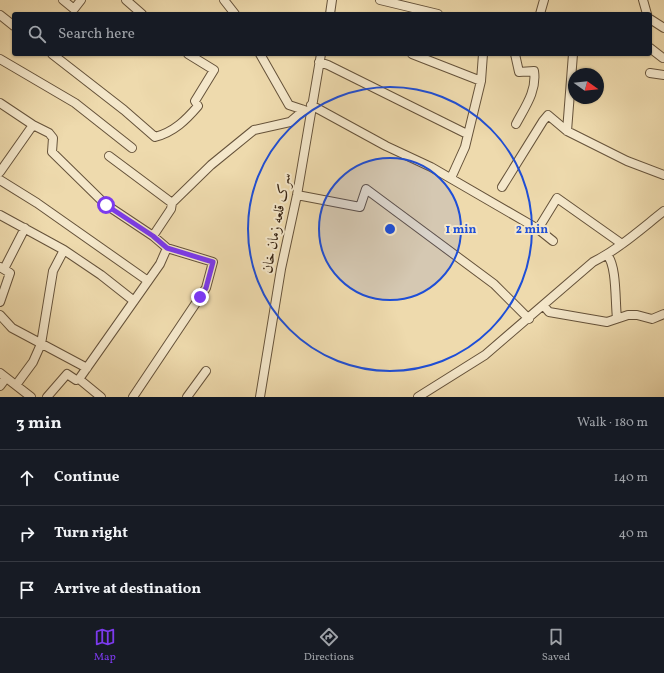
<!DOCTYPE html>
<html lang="en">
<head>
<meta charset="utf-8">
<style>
  :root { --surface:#171b24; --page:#20242c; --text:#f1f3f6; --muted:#9ea1a6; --line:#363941; --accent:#7c3aed }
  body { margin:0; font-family:Vollkorn,Amiri,serif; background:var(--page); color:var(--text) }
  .compass { position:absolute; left:568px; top:68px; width:36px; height:36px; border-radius:50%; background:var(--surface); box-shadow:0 1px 3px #0004; rotate:105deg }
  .stop { position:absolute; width:12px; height:12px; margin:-9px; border:3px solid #7c3aed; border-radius:50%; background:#fff }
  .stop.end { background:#7c3aed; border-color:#fff; box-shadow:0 1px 4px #0008 }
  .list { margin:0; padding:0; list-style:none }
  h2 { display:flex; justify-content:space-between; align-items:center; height:52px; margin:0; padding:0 16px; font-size:17px }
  h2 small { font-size:13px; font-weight:400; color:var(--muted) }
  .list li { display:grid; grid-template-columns:26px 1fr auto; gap:12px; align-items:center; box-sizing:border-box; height:56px; padding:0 16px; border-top:1px solid var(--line) }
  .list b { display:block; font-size:15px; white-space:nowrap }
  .list em { font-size:13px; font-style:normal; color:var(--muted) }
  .icon { flex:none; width:22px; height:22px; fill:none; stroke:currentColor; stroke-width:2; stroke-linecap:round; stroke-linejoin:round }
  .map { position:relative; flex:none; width:664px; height:397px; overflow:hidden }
  .search { position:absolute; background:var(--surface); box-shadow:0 1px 3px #0004; left:12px; right:12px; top:12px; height:44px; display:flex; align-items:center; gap:10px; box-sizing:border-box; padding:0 14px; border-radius:4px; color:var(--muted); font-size:15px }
  .sheet { height:220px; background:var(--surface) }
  nav { display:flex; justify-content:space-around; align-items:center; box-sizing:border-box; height:56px; border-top:1px solid var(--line); background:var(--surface); font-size:11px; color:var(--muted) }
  nav a { display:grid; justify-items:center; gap:2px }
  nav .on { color:var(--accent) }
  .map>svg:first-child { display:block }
</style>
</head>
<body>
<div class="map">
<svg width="664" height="397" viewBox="0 0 664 397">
  <rect width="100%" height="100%" fill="#eedaad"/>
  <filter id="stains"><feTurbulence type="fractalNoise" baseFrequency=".005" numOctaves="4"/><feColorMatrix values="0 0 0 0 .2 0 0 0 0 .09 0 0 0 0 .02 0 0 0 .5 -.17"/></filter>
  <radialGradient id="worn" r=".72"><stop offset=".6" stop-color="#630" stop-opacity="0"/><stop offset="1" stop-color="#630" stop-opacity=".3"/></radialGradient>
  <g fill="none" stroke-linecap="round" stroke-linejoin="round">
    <g stroke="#65523a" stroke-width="10">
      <path id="minor" d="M63,0L74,9L81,0
        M126,0L142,14
        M224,0L235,14
        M380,0L438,14
        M643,0L647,14
        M330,14L332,0
        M540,14L544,0
        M0,15L14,26
        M650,19L664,28
        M650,48L663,58
        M52,54L124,110L155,137C174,132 186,120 198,106L195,101L214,70L188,54
        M260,54L289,105L307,111
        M412,54L481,81
        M515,54L519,72L534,71C537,91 525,107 516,124
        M0,59L75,103L132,148
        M319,62L328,65L467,134
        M650,73L664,75
        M0,103L33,125L49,133L53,138L52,152L105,204L153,236L167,248L213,262L206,288L133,397
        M311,105L386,146L431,167L538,229L553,241
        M567,131L573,54
        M109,156L172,203
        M0,172L33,125
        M451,178L465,147L481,81L483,54
        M0,180L37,203L148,281
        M502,187L543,121L548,115L567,131L627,161L664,175
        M297,195L360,207L366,189L494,284L529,319
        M0,215L64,250L101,275L134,301
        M538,229L557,198L622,244
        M153,236L171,209L172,203L211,165L254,130L290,122L304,110
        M607,255C617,265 615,303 617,318
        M0,267L10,273L0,302
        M4,269L25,228
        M543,305L549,312L607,322L628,315H637L652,319L664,314
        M0,315L12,328L87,368
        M0,373L31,397
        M16,385L33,362L41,344L53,271L64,250
        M0,386L6,378
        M47,397L67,374L76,380L79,379
        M101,397L79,379L160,264L167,248
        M187,397L206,371
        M260,397L281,269L297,195L321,54
        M418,397L485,355L593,262C619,249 641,229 664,211"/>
    </g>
    <use href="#minor" stroke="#f4e7ca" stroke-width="8"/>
  </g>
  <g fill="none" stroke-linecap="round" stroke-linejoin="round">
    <path stroke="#7c3aed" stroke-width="5" d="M106,205L153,236L167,248L213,262L206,288L200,297"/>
  </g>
  <circle cx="390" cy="229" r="71" fill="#1d4ed8" fill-opacity=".12"/>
  <g fill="none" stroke="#1d4ed8" stroke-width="2">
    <circle cx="390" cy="229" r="71"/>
    <circle cx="390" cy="229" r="142"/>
  </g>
  <g text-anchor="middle" stroke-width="4" stroke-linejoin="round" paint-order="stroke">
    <g font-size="15" fill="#372413" stroke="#f4e7ca">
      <text transform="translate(276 223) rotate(-79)" y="5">سرک قلعه زمان خان</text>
    </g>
  </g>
  <circle cx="390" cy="229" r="6" fill="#1d4ed8" stroke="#f4e7ca" stroke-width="2"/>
  <g font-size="12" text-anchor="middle" font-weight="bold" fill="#1d4ed8" stroke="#f4e7ca" stroke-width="4" stroke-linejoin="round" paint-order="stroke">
    <text x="461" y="233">1 min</text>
    <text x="532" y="233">2 min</text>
  </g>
  <rect width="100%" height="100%" filter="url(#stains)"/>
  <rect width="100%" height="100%" fill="url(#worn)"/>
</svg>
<svg class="compass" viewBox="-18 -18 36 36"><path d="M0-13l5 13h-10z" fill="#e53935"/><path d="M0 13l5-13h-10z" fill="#9ea1a6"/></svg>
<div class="stop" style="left:106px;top:205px"></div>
<div class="stop end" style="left:200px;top:297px"></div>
<div class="search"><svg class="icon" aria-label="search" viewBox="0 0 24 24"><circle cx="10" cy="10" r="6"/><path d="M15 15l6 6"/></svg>Search here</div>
</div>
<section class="sheet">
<h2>3 min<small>Walk · 180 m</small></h2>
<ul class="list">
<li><svg class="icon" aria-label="ahead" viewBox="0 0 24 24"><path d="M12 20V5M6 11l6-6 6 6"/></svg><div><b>Continue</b></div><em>140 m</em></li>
<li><svg class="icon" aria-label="right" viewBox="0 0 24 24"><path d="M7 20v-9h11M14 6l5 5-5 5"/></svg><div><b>Turn right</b></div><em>40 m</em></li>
<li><svg class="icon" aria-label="arrive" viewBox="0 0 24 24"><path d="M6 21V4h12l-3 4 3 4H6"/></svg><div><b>Arrive at destination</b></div></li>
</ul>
</section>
<nav>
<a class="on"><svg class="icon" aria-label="map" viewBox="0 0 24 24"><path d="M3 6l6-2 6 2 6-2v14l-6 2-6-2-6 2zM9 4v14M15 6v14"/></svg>Map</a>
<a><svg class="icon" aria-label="directions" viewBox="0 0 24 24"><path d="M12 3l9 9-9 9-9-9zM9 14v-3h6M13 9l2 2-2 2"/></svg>Directions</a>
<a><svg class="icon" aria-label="saved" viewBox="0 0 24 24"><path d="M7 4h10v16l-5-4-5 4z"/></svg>Saved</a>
</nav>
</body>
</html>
